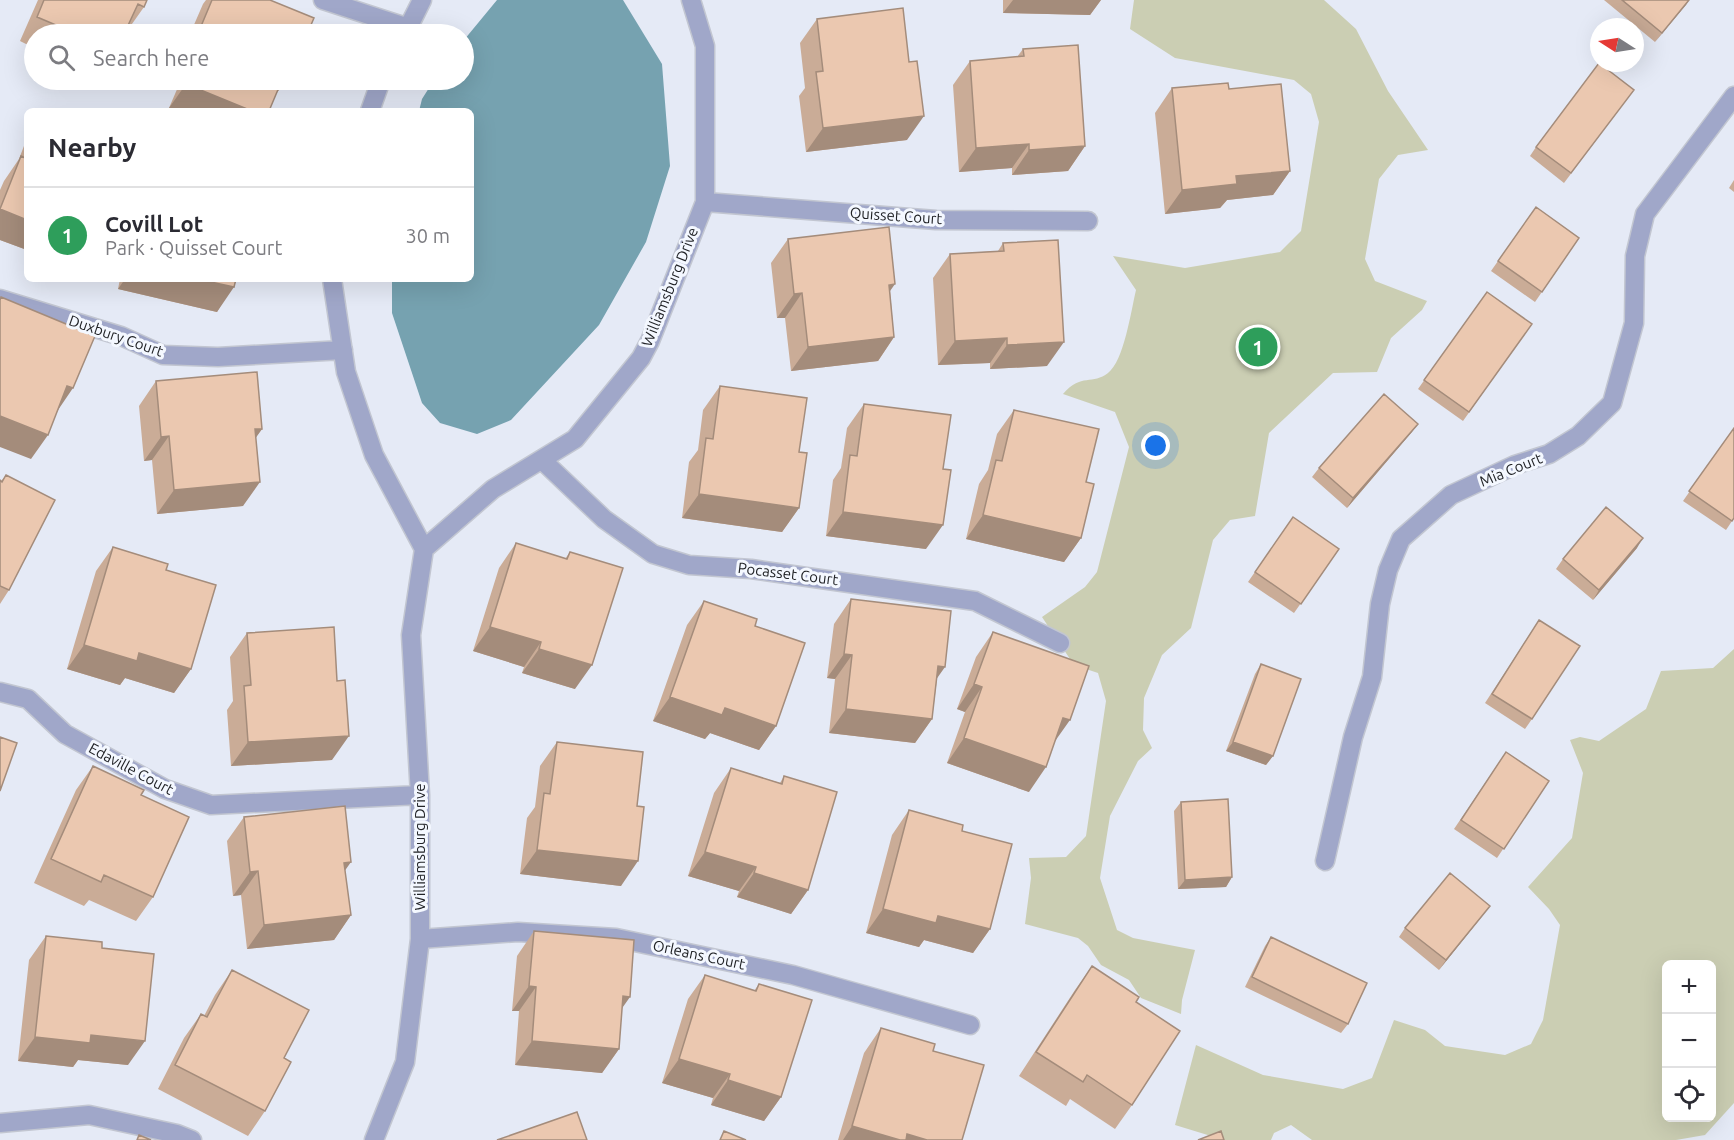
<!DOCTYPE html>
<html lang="en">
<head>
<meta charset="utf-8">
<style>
  :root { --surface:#fff; --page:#f7f7f7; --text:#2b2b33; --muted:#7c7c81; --line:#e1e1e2; --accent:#702da2 }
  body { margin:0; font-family:Ubuntu,sans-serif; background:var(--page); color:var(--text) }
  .controls { position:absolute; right:18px; bottom:18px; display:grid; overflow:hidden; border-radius:9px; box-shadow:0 6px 24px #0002 }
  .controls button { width:54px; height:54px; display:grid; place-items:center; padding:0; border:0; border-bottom:2px solid var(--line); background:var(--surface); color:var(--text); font:30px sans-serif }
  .compass { position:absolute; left:1590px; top:18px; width:54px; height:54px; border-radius:50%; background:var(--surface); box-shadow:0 6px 24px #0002; rotate:282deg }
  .you { position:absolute; left:1156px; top:446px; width:21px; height:21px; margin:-15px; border:4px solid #fff; border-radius:50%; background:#1a73e8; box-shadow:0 0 0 9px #1a73e833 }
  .badge { display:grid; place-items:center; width:39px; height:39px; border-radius:50%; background:var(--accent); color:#fff; font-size:20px; font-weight:700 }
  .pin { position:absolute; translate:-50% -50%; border:3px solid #fff; box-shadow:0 2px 6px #0006 }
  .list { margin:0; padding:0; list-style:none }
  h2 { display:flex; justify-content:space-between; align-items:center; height:78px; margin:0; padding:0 24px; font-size:26px }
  h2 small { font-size:20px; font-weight:400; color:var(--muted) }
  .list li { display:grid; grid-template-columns:39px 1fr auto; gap:18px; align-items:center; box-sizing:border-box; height:96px; padding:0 24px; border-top:2px solid var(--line) }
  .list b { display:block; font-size:22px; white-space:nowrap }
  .list p { margin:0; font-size:20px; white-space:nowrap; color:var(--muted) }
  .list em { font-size:20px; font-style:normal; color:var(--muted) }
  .icon { flex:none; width:33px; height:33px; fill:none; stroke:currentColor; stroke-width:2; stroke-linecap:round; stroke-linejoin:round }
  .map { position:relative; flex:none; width:1734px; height:1140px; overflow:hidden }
  .search { position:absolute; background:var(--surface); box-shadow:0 6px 24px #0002; left:24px; top:24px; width:450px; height:66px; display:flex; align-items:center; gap:15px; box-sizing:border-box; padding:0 21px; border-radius:33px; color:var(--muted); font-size:22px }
  .panel { position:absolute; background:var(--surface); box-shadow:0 6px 24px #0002; left:24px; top:108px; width:450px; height:174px; border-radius:9px }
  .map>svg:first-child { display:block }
</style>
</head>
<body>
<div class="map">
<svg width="1734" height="1140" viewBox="0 0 1734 1140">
  <rect width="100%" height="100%" fill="#e5eaf6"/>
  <path fill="#cbceb3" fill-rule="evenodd" d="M1134,0H1324L1356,29L1388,91L1428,150L1398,155L1379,179L1365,259L1375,281L1427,301L1422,310L1391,338L1377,372L1333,373L1269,433L1255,516L1230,520L1213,540L1191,628L1162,655L1144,698L1143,730L1152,748L1138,761L1110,816L1100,878L1117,930L1133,938L1195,950L1182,1000L1181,1014L1141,998L1129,980L1101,965L1088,946L1078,938L1025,924L1031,878L1029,858L1066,857L1086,836L1106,701L1098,673L1074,665L1042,617L1085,587L1097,572L1129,447L1115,412L1063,394C1081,373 1093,385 1108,373C1124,361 1131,311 1136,290L1113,256L1185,268L1280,252L1301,231L1319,122L1311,94L1294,80L1175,58L1130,29Z
    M1734,649V1103L1705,1135L1676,1140H1312L1291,1125L1274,1133L1271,1140H1224L1175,1125L1196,1045L1263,1075L1343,1089L1372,1078L1394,1020L1425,1030L1445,1046L1505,1055L1531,1044L1543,1020L1560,925L1549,909L1528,887L1572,838L1583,773L1570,740L1580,737L1599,741L1646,709L1661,671L1713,668ZM1666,964H1712V1118H1666Z"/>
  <path fill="#76a2b0" d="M497,0H623L662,64L670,166L646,242L599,325L511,420L477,434L440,423L422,403L392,313V279H471V111H419L422,99L434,80H464V40Z"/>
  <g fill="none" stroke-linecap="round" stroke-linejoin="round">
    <g stroke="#c2c6d1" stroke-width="21">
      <path id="street" d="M323,0L409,28
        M405,34L422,0
        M370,111L381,80
        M705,202L936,220L1088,221
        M332,279L346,372L374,455L424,549L411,635L420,795V939L405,1062L374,1140
        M0,299L121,336L163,355L218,357L343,350
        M542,460L604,519L653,554L689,565L751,569L975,601L1060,643
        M424,549L493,489L575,439L641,358L650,341L705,202V46L691,0
        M0,692L28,699L65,734L165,789L211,805L420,795
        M1325,861L1353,737L1372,677L1380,604L1388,570L1401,539L1451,495L1515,465L1549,454L1578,436L1612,403L1634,323L1635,256L1645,214L1734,96
        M420,939L518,932L616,938L793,975L970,1025
        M0,1123L89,1115L177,1134L192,1140"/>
    </g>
    <use href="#street" stroke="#a0a7c9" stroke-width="18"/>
  </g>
  <path fill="#caac97" d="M38,0H147L144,7L127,31H126L124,34H34V48L20,41Z
    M206,0H270L307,34H190L203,4Z
    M1003,0H1101L1090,15L1003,13Z
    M1604,0H1689L1655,42Z
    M817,19L907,140L806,152L799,96L805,88L800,43Z
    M1023,49L1085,146L1068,171L1012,175V168L959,172L953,85L970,61L1017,57Z
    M181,80H286L276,94L269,111H177L169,108Z
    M1172,88L1229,89L1290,171L1273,195L1227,200L1220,208L1165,214L1155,113Z
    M1627,99L1564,183L1530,156L1536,147Z
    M27,138V250L0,240V190L4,181L19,159Z
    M1734,180V192L1729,188Z
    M1536,207L1579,238L1535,302L1491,271Z
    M788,239L890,291L894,337L878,361L791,371L785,318H777L771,263Z
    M1003,243L1047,366L990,369V363L938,365L933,278L950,254L998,251Z
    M120,279H236L217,312L118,289Z
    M1487,292L1532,324L1463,421L1418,389Z
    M156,381L262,429L256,437L243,506L157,514L152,460L144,461L139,406Z
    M720,386L799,452V508L782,532L682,518L689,462L698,450L703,410Z
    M864,404L926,549L826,536L833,480L841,468L847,428Z
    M1014,410L1086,482L1081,538L1064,562L966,539L979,484L988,470L997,434Z
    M1418,424L1411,433L1347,508L1312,477L1319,468Z
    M1734,428V518L1726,530L1683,501Z
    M6,475L9,590L0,604V480L1,481Z
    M1293,517L1339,549L1294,613L1248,582Z
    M516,543L565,559L570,552L575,689L522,673L524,667L473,651L499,568Z
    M113,547L166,570L191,669L174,693L125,678L120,685L67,669L96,571Z
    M1637,548L1593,600L1556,569L1563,559Z
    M851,599L937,679L932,719L915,743L829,733L835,679L827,678L834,624Z
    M704,601L755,626L776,726L759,750L710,733L705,739L653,721L687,625Z
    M1539,620L1532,719L1525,729L1485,703Z
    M993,632L1029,792L947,763L965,712L957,709L976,657Z
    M247,633L332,760L231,766L227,710L233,701L230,657Z
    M1261,664L1273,756L1266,765L1226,751L1255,674Z
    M557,742L637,806L621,886L520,874L527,818L535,807L540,766Z
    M1506,752L1549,781L1497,858L1454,829Z
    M93,766L153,897L136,921L89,900L84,906L34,883L76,790Z
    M731,768L780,783L784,776L808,890L791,914L737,897L739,891L688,876L714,793Z
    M1181,802L1232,877L1226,887L1178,889L1174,811Z
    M909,810L962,831L990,929L973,953L924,940L919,947L866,933L892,835Z
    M244,817L345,870L351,915L334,940L247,949L241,895L233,896L227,841Z
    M1483,915L1439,970L1399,937L1405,928Z
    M534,931L622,1008L619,1049L602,1073L515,1065L519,1011H512L517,956Z
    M46,936L102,948L128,1065L78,1060L73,1067L18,1061L29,960Z
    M1271,937L1348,1024L1341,1033L1245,987L1265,946Z
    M1092,966L1136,1002L1132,1105L1115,1129L1070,1099L1066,1106L1019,1076L1075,990Z
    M232,970L284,1058L265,1111L248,1136L158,1089L184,1038L201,1014L204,1016L215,995Z
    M705,975L754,991L759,984L781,1097L764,1121L711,1105L713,1098L662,1083L688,999Z
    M881,1028L933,1051L962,1140H838L864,1053Z"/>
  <path fill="#a48c7b" d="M1013,0H1101L1090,15L1003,13Z
    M1689,0L1686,5L1655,42L1662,33Z
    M199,31L206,33V34H196Z
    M278,80H286L275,95Z
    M186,84L252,111H177L169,108Z
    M924,116L907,140L806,152L823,128Z
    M1029,144L1012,168L959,172L976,148Z
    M1085,146L1068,171L1012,175L1029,150Z
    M1290,171L1273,195L1227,200L1220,208L1165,214L1182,190L1236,176Z
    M0,209L27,220V250L0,240Z
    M125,279H197L234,287L217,312L118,289Z
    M895,284L878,308L889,285Z
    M802,293L785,318H777L794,294Z
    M894,337L878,361L791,371L808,347Z
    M1007,338L990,363L938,365L955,341Z
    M1064,342L1047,366L990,369L1007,345Z
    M67,386L73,388L56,413Z
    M0,416L48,435L31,459L0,447Z
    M1418,424L1411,433L1347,508L1353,498Z
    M255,429H262L245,453Z
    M169,436L152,460L144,461L161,437Z
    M260,482L243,506L157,514L174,490Z
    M699,494L799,508L782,532L682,518Z
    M843,512L943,525L926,549L826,536Z
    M983,515L1081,538L1064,562L966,539Z
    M1643,538L1637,548L1593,600L1599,590Z
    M490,627L541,642L524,667L473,651Z
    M84,645L139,653L191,669L174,693L125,678L120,685L67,669Z
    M539,649L592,665L575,689L522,673Z
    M844,654L852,655L835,679L827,678Z
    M938,666L945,667L928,691Z
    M974,684L982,687L965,712L957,709Z
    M670,697L725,708L776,726L759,750L710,733L705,739L653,721Z
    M846,709L932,719L915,743L829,733Z
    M1063,718L1070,720L1053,744Z
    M349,736L332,760L231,766L248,742Z
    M964,738L1046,767L1029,792L947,763Z
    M1233,742L1273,756L1266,765L1226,751Z
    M537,850L638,861L621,886L520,874Z
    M705,852L756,867L739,891L688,876Z
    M351,862L334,886L344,863Z
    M258,871L241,895L233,896L250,872Z
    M754,873L808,890L791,914L737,897Z
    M1232,877L1226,887L1178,889L1185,880Z
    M1490,906L1483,915L1439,970L1446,960Z
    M883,909L938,916L990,929L973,953L924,940L919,947L866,933Z
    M351,915L334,940L247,949L264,925Z
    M529,986L536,987L519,1011H512Z
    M623,996L630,997L613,1021Z
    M91,1035L145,1041L128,1065L78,1060L73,1067L18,1061L35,1037Z
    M532,1041L619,1049L602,1073L515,1065Z
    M679,1059L730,1074L713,1098L662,1083Z
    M728,1080L781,1097L764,1121L711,1105Z
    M852,1126L900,1140H843Z
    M907,1134L927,1140H903Z"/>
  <path fill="#ebc8b0" stroke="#a48c7b" stroke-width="1.5" d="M44,0H147L144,7L138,4L124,34H77L37,17Z
    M212,0H270L314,18L307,34H206V33L199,31Z
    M1622,0H1689L1662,33Z
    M903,8L909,62L917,61L924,116L823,128L816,72L823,71L817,19Z
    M1078,45L1085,146L1029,150V144L976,148L970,61L1024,56L1023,49Z
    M1599,63L1634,90L1571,173L1536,147Z
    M188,80H282L269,111H252L186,84Z
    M1228,83L1229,89L1281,84L1290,171L1236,176L1237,184L1182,190L1172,88Z
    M21,156L27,159V158V220L0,209Z
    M1536,207L1579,238L1542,292L1498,261Z
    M889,227L895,284L889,285L894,337L808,347L802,293L794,294L788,239Z
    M1058,240L1064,342L1007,345V338L955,341L950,254L1004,251L1003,243Z
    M197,279H236L234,287Z
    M1487,292L1532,324L1469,412L1424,380Z
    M1,297L95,336L73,388L67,386L48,435L0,416V300Z
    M257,372L262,429H255L260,482L174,490L169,436L161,437L156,381Z
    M720,386L807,398L799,452L807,453L799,508L699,494L706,438L713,439Z
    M1384,394L1418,424L1353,498L1319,468Z
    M864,404L951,415L943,469L951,470L943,525L843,512L850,455L857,456Z
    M1014,410L1099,429L1086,482L1094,484L1081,538L983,515L996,460L1002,461Z
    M1734,428V518L1732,521L1689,491Z
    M6,475L55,500L9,590L0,586V480L2,482Z
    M1606,507L1643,538L1599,590L1563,559Z
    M1293,517L1339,549L1301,604L1255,572Z
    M516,543L567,559L570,552L623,568L592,665L539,649L541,642L490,627Z
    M113,547L168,564L166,570L216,585L191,669L139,653L137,661L84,645Z
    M851,599L951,611L945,667L938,666L932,719L846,709L852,655L844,654Z
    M704,601L757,619L755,626L805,643L776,726L725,708L722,715L670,697Z
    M1539,620L1580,646L1532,719L1492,694Z
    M334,627L337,681L345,680L349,736L248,742L244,686L251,685L247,633Z
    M993,632L1089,666L1070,720L1063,718L1046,767L964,738L982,687L974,684Z
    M1261,664L1301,679L1273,756L1233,742Z
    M0,737L17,743L0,791Z
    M557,742L643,752L637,806L644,807L638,861L537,850L544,793L550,794Z
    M1506,752L1549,781L1504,849L1461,820Z
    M93,766L144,790L141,795L189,817L153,897L104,875L101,882L51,859Z
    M731,768L782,784L784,776L837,792L808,890L754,873L756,867L705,852Z
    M1228,799L1232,877L1185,880L1181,802Z
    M345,806L351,862L344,863L351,915L264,925L258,871L250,872L244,817Z
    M909,810L963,825L962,831L1012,844L990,929L938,916L936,923L883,909Z
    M1450,873L1490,906L1446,960L1405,928Z
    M534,931L634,940L630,997L623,996L619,1049L532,1041L536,987L529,986Z
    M46,936L102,942V948L154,954L145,1041L91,1035L90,1043L35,1037Z
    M1271,937L1367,983L1348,1024L1252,977Z
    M1092,966L1139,997L1136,1002L1180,1031L1132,1105L1087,1075L1083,1082L1036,1052Z
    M232,970L309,1010L284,1058L291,1062L265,1111L175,1065L201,1014L207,1017Z
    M705,975L756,991L759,984L812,1000L781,1097L728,1080L730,1074L679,1059Z
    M881,1028L935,1044L933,1051L984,1065L962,1140H927L907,1134L906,1140H900L852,1126Z
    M577,1112L587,1140H497Z
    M724,1131L746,1140H720Z
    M1221,1131L1224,1140H1198Z
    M139,1135L151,1140H137Z"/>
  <g text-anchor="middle" stroke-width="6" stroke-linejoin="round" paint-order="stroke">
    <g font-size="15" fill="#212327" stroke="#f4f8ff">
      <text transform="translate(896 216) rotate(4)" y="5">Quisset Court</text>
      <text transform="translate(670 287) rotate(-68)" y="5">Williamsburg Drive</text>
      <text transform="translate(116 336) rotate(19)" y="5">Duxbury Court</text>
      <text transform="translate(1511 470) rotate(-22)" y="5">Mia Court</text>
      <text transform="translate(788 574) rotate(7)" y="5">Pocasset Court</text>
      <text transform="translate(131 769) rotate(28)" y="5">Edaville Court</text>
      <text transform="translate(420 847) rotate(-90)" y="5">Williamsburg Drive</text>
      <text transform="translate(699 955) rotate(12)" y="5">Orleans Court</text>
    </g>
  </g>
</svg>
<div class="controls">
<button>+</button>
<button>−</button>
<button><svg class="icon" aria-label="locate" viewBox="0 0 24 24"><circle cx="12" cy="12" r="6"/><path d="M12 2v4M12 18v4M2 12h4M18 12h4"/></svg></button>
</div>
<svg class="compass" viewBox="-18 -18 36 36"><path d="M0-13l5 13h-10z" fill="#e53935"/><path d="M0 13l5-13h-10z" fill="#7c7c81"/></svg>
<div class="you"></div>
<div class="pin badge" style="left:1258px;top:347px;background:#2e9e5b">1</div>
<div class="search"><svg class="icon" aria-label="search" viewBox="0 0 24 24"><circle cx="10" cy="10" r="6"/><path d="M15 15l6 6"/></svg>Search here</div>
<section class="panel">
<h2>Nearby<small></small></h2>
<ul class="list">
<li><span class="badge" style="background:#2e9e5b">1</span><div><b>Covill Lot</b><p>Park · Quisset Court</p></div><em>30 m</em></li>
</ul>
</section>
</div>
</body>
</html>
